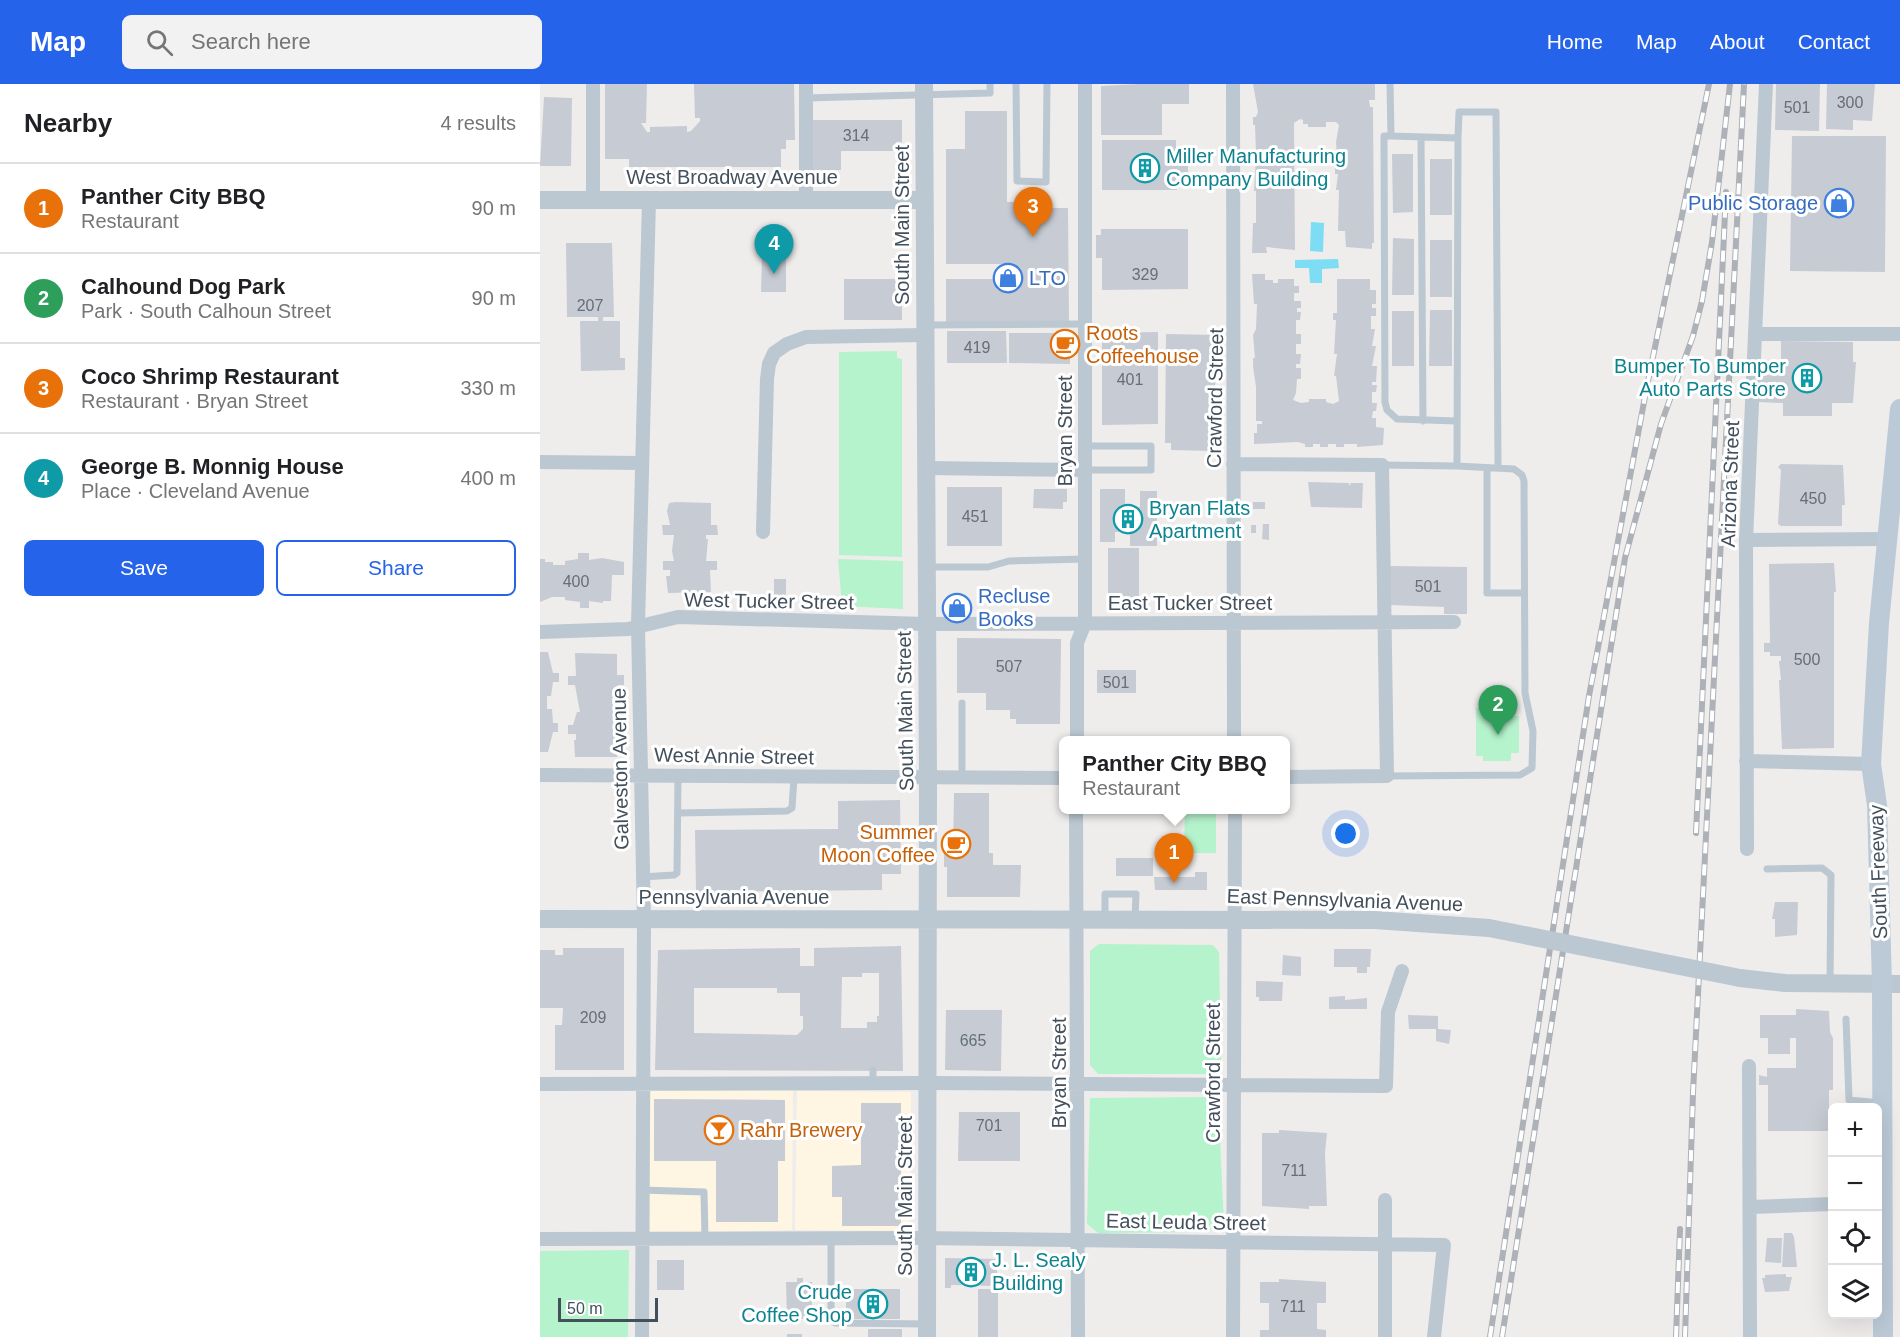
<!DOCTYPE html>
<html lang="en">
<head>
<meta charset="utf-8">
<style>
  :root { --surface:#fff; --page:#f2f2f2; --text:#202124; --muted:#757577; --line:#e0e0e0; --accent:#2563eb }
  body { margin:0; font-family:Helvetica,sans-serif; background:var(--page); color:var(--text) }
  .controls { position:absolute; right:18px; bottom:18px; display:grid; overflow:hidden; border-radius:9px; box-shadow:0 6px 24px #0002 }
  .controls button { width:54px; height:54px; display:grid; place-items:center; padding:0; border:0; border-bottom:2px solid var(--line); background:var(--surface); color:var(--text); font:30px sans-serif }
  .scale { position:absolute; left:18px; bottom:15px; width:100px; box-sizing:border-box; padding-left:6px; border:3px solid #43505c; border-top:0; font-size:16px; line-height:21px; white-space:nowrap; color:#43505c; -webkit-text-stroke:4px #fff; paint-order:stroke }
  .you { position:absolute; left:806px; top:750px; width:21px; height:21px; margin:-15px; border:4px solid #fff; border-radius:50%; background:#1a73e8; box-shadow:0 0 0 9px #1a73e833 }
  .badge { display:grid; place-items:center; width:39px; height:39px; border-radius:50%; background:var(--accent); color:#fff; font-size:20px; font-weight:700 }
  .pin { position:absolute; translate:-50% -50px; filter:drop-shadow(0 2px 3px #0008) }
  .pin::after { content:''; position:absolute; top:32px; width:21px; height:18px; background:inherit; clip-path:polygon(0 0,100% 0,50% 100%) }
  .popup { position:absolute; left:519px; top:652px; width:231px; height:78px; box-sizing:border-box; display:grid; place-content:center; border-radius:9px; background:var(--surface); filter:drop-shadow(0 2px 4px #0005); font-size:20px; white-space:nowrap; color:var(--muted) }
  .popup b { font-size:22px; color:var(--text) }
  .popup::after { content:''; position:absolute; left:50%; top:100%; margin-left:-12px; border:12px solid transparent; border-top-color:var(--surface) }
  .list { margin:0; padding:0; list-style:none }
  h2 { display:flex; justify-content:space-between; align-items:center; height:78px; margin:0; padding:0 24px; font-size:26px }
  h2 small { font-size:20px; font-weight:400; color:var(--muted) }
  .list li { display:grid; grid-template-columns:39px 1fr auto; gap:18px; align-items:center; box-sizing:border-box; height:90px; padding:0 24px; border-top:2px solid var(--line) }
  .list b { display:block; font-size:22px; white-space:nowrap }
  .list p { margin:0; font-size:20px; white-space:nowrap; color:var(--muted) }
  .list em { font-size:20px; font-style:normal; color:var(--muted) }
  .actions { display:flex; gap:12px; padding:18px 24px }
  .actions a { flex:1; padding:14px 0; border:2px solid var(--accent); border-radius:9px; text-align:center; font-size:21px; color:var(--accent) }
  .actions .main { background:var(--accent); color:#fff }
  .icon { flex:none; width:33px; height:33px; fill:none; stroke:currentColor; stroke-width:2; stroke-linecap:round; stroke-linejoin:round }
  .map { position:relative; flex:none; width:1360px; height:1253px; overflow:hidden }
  header { display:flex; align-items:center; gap:36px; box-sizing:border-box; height:84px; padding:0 30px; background:var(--accent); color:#fff }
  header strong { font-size:28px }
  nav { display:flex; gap:33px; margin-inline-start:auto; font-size:21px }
  .search { width:420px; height:54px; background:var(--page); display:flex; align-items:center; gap:15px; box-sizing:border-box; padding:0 21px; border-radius:9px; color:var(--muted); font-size:22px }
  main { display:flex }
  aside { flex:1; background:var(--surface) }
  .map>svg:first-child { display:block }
</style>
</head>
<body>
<header>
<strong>Map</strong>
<div class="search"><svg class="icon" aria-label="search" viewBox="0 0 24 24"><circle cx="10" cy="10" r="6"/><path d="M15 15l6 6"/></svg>Search here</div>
<nav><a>Home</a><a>Map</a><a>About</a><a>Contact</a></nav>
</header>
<main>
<aside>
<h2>Nearby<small>4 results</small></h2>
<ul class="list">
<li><span class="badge" style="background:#e8710a">1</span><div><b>Panther City BBQ</b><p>Restaurant</p></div><em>90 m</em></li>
<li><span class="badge" style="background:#2e9e5b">2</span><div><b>Calhound Dog Park</b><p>Park · South Calhoun Street</p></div><em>90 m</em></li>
<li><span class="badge" style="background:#e8710a">3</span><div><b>Coco Shrimp Restaurant</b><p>Restaurant · Bryan Street</p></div><em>330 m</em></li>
<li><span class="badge" style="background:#0f9aa8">4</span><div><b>George B. Monnig House</b><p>Place · Cleveland Avenue</p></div><em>400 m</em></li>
</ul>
<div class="actions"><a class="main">Save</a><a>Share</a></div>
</aside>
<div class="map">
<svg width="1360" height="1253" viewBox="0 0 1360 1253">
  <rect width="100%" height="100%" fill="#efecec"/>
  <path fill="#fef5e2" d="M107,1006H253L252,1146L109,1150Z
    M257,1007L371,1008L370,1147L255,1146Z"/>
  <path fill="#b4f3cc" d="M357,267V274L362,275V473L299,471V268Z
    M298,475L363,477V525L302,522Z
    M936,624H973V632H979V669H971V677H943V672H936Z
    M645,726H676V769H644Z
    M559,860L673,861L679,868L681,980L674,990H558L550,981V867Z
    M678,1013L684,1141L666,1148L558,1149L547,1140L550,1014Z
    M89,1166L88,1253H0V1167Z"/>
  <path fill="#7cddf5" d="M771,138L784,139L783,168L770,167Z
    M798,175L799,184L782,185V199H770L769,184H755V176Z"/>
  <path fill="#c7cbd3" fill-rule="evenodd" d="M65,0H107L106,39H101L107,48H110V43L147,42V48L151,47L160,37V34H155L154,0H254L255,56H246V65H241V83H89V75H65Z
    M600,0H649V20H622V51H561V2Z
    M713,0H835V16H829L830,23H833L834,159H832V165L806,163L805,147H798L799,106H796L798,90H795V84H798L796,58L799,41L796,38H786V43H768V40H763V36L760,35L754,39L755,166L726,163L727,169H712L713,139H716V107H714L716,75H713V69H716L715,41H713V33H716L718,28Z
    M1236,0H1280L1279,47L1235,46Z
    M1287,0H1335L1332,37L1313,36V46L1286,45Z
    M4,13L32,14L31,82H0Z
    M425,27H467V118H496V124H528L529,238H406V195H467V180H406V65H425Z
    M270,36H362V67H301V86H270Z
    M1252,52H1346L1345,188L1250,187Z
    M562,56H636V69H648V98H637V106H562Z
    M852,70H873V128L853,129Z
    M890,75H912V131H890Z
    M561,145H648V205L562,206V174H556V151H561Z
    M853,154L874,155V211H852Z
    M890,156H912V213H890Z
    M26,159H72L74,233H63V237H80V274H85V286L41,287L40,237H58V233H27Z
    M222,173H246V208H221Z
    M712,190H725V196H733V199H738V195H754V202H759V209H754V217H761V224H757V228H761L760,236H756V250H761V260H756V270H761L760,280H756V284H761V295H757L756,309L753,316L761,319L769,318V315H786V318L793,320L799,317L796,292H794L797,270H794L796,236H793V229H797V195H830V206H836V220H832V224H836V232H831V245H835L832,262H836L832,282H837L836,298H832V301H837L836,308H832V319H837L836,327H833L832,334H836V343L844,344L843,361L817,363V360H804V363H796V360H788V363H780V360H773V363H765V360L758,358L714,360V349H717V340H722V337H716V303L713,282V274H715L713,251L716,245L717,220H714Z
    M304,195H362V236H304Z
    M890,226H912V282H889Z
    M852,227H874V282H852Z
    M407,247H466L467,279H407Z
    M618,248V340L562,341V249Z
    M469,249H530V280L469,279Z
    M626,250L676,251L674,367L631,366V359H625Z
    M1241,257L1313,258V278H1316L1313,319H1292V332H1243V319L1217,318L1218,290L1229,291L1230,278H1241Z
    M1241,380L1303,381L1305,421H1302V442H1241L1238,440L1241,386L1238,383Z
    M768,398L809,399V402L811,399H823L822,424L771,423Z
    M407,403H462V462H407Z
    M494,405H527V418H523V425L493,424Z
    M560,405H585V423H600V407H617V462H590V448H575V458H560Z
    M135,418L171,419V441H177L178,451H166V455H168L166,477H177V486H170L171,508L128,509L126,492H130V486H123V477H134L132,467L134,451H123L122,441H130L127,427L129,419Z
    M713,418H725V425H713Z
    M723,440H729V456L722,455Z
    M711,441H716V449H711Z
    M568,464H599V524H568Z
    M38,469H49V476L62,474L84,478V491H72L71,517H63V519L49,517V524H40V518L25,516V513H12L0,518V475H5V478H13V481H25V477L38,475Z
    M1294,479L1296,508H1294V664L1242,665L1239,596H1241L1239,577H1241V572H1230V568H1224V559H1230L1229,480Z
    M849,482L927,483V530H904V523L849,521Z
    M234,495H246V526H234Z
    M417,554L521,555L520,640H476V635H470V626H446V609H417Z
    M0,568H8L13,589H19V598H13L11,612H7V625H12L13,639H18V648H13L8,668H0Z
    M35,569L77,570V591H84V601H78L75,614H72L75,636H78V641H84V651H76L77,673H35L34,656H36V650H28V641H33L37,628H40L35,601H28V592H36Z
    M557,586H596V609H557Z
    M414,709H449V769H453V781H481L480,813H407V783H404V770H413Z
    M360,716L361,790H342V806L156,808L155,746L298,745V717Z
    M576,774H613V792H576Z
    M655,788H667V806H615L614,793H655Z
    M1235,818H1258L1257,851L1235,853V835H1232Z
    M361,862L363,987L115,986L118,866L260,864V882H274V864ZM322,889H339V932H337V938H327V944H301L302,893H322ZM154,904H237V909H260V932H263V945L257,951L154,949Z
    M23,864H84V986H15V941H22L23,924H0V866H15V871H23Z
    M794,865H831L830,883H827V889H817V883H794Z
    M743,871L761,873V892L742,891Z
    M716,897L743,898L742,917H719V913H716Z
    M805,912V916L827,914V925H789V913Z
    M1256,925L1289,927L1290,948L1293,954V1006H1289V1047H1228V1001H1219V991L1227,993V984H1256V954H1250V970H1228V954H1220V931H1256Z
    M406,926H462L461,987L405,986Z
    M868,931L898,932V945L911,946L909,960L896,957V945H869Z
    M114,1015L245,1016V1077H238V1138H176V1077H114Z
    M321,1019H361V1142H302V1113H292V1082L321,1081Z
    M419,1028H480V1077H418Z
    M739,1046L787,1049L785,1069L787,1122H769V1125L722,1122V1049H739Z
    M1244,1149H1252L1254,1153L1257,1183H1242Z
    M1227,1154H1242L1241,1179L1225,1178Z
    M405,1174L457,1175V1202L411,1201V1204H405Z
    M117,1176H144V1206H117Z
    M1246,1190V1193H1252L1249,1207L1225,1208L1222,1194H1225V1191Z
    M257,1194H263V1198H272V1235H247L246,1198H257Z
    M739,1195L786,1198V1219H777V1245L786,1246V1253H720V1246H729V1219H720V1198H739Z
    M306,1205H360V1235H306Z
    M438,1205H458V1253H438Z
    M328,1245H362V1253H328Z
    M247,1250H262V1253H247Z"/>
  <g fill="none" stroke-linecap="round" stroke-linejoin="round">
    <path stroke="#bbc7d1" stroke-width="7" d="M476,0L477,97L506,98L507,0
      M266,14L450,9V0
      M851,52H844L845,318L847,326L857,335L917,337
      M881,53L883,337
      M918,54L919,28H956L958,384
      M387,241L545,240
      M842,381L917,382L918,54L851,52L850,0
      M947,384V509H984
      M545,386H611V362H545
      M389,483H448L469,477L545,475
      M422,619V694
      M847,692L980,691L992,684L993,647L985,609L984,397L982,391L974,385L917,382
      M138,729L247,727L252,724L254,693
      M1227,785L1282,784L1291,791L1290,898
      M102,793L134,791L137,789L138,692
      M565,833V810H596L595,834
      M1306,935L1309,1016L1340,1019
      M333,986V999
      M102,1106L164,1108L165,1155
      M291,1155V1235L295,1239L387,1240"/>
    <path stroke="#bbc7d1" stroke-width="14" d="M53,0V116
      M266,0V116
      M693,0L694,656
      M1216,250H1360
      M0,378L102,379
      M693,380L842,381L847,692L745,693
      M385,384L545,386
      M223,448L227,295L229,280L234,269L247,260L266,253L384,251
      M1206,456L1347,455
      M0,548L88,545L138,533L386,540L914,538
      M537,656V559L545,539V0
      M1206,677L1331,680
      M0,691L523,694
      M536,726L538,1253
      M1207,765L1206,456L1226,0
      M1209,982L1210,1253
      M0,1000L388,999L846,1002L848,928L862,887
      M845,1116V1253
      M1210,1123L1292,1120
      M0,1155L379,1154L904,1161L894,1253
      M102,1253L104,836L98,542L109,116
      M693,1253L695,726"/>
    <path stroke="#bbc7d1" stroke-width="18" d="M384,0L388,695L387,1253
      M0,116H384
      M0,835L835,836L949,844
      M1200,894L1245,899L1360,900"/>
    <path stroke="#bccad8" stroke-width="20" d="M1343,1253L1342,901L1337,721L1331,680L1339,539L1360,325"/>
    <g stroke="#adb1b8" stroke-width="6">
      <path id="rail" d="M1156,749L1186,108
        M950,1253L1049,612L1107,302L1169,0
        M962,1253L1085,474L1121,340L1153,252L1162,217L1172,158L1190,0
        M1136,1253L1140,1145
        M1145,1253L1153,1009L1204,0"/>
    </g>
    <use href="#rail" stroke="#fff" stroke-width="4" stroke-dasharray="11" stroke-linecap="butt"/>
    <path stroke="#bbc7d1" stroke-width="18" d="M949,844L1200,894"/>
  </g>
  <defs>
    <g id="building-ring" transform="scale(1.5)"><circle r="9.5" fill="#fff" stroke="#0f9aa8" stroke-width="1.5"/><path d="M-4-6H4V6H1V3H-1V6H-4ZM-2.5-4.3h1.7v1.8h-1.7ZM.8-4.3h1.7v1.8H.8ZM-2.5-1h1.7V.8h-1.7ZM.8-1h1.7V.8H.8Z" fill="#0f9aa8"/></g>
    <g id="shop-ring" transform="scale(1.5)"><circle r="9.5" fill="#fff" stroke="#3f7fe0" stroke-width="1.5"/><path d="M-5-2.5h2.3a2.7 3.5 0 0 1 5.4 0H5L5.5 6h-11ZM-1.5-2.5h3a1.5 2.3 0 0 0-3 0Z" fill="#3f7fe0"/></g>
    <g id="cafe-ring" transform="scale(1.5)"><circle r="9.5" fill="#fff" stroke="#e8710a" stroke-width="1.5"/><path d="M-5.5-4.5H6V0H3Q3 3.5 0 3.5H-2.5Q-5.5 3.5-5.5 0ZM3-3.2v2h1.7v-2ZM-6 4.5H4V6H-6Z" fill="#e8710a"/></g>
    <g id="bar-ring" transform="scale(1.5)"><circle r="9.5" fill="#fff" stroke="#e8710a" stroke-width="1.5"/><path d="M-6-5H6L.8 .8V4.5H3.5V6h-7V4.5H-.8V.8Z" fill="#e8710a"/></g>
  </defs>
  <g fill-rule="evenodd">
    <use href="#building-ring" x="605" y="84"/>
    <use href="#shop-ring" x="1299" y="119"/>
    <use href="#shop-ring" x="468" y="194"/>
    <use href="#cafe-ring" x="525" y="260"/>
    <use href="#building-ring" x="1267" y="294"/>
    <use href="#building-ring" x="588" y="435"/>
    <use href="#shop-ring" x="417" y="524"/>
    <use href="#cafe-ring" x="416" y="760"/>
    <use href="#bar-ring" x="179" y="1046"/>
    <use href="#building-ring" x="431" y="1188"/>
    <use href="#building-ring" x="333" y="1220"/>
  </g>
  <g text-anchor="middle" stroke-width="6" stroke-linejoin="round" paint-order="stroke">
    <g font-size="16" fill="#646f7a">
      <text x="1310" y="24">300</text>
      <text x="1257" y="29">501</text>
      <text x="316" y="57">314</text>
      <text x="605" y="196">329</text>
      <text x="50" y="227">207</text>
      <text x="437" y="269">419</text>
      <text x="590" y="301">401</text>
      <text x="1273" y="420">450</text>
      <text x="435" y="438">451</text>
      <text x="36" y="503">400</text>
      <text x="888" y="508">501</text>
      <text x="1267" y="581">500</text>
      <text x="469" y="588">507</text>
      <text x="576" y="604">501</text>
      <text x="53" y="939">209</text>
      <text x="433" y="962">665</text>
      <text x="449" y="1047">701</text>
      <text x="754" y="1092">711</text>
      <text x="753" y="1228">711</text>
    </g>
    <g font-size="20" fill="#0d838f" stroke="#fff" text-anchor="start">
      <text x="626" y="79">Miller Manufacturing<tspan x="626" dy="23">Company Building</tspan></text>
      <text x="1246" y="289" text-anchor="end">Bumper To Bumper<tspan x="1246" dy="23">Auto Parts Store</tspan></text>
      <text x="609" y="431">Bryan Flats<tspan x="609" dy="23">Apartment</tspan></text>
      <text x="452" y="1183">J. L. Sealy<tspan x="452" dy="23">Building</tspan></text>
      <text x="312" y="1215" text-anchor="end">Crude<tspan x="312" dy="23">Coffee Shop</tspan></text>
    </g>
    <g font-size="20" fill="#43505c" stroke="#fff">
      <text x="192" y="100">West Broadway Avenue</text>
      <text transform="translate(362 141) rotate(-90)" y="7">South Main Street</text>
      <text transform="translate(675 314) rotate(-89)" y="7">Crawford Street</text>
      <text transform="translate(525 347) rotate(-90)" y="7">Bryan Street</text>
      <text transform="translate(1190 400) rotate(-88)" y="7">Arizona Street</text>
      <text transform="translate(229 517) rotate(1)" y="7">West Tucker Street</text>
      <text x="650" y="526">East Tucker Street</text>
      <text transform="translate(365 627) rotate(-91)" y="7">South Main Street</text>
      <text transform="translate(194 672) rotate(1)" y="7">West Annie Street</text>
      <text transform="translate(80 685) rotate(-91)" y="7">Galveston Avenue</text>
      <text transform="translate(1338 788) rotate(-92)" y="7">South Freeway</text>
      <text x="194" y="820">Pennsylvania Avenue</text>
      <text transform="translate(805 816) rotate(2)" y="7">East Pennsylvania Avenue</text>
      <text transform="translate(519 989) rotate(-90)" y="7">Bryan Street</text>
      <text transform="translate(673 989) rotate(-90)" y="7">Crawford Street</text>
      <text transform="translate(365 1112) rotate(-90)" y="7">South Main Street</text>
      <text transform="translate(646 1138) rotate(1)" y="7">East Leuda Street</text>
    </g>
    <g font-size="20" fill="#366cbe" stroke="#fff" text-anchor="start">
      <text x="1278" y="126" text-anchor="end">Public Storage</text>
      <text x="489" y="201">LTO</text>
      <text x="438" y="519">Recluse<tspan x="438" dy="23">Books</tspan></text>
    </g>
    <g font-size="20" fill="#c56008" stroke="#fff" text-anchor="start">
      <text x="546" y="256">Roots<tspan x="546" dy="23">Coffeehouse</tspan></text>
      <text x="395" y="755" text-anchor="end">Summer<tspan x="395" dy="23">Moon Coffee</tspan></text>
      <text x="200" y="1053">Rahr Brewery</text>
    </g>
  </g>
</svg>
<div class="controls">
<button>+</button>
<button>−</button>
<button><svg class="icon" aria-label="locate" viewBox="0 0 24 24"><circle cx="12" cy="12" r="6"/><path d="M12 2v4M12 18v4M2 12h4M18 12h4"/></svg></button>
<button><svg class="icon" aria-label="layers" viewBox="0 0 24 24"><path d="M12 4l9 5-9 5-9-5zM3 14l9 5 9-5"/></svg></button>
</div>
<div class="scale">50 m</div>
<div class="you"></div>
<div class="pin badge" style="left:634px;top:799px;background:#e8710a">1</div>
<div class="popup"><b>Panther City BBQ</b>Restaurant</div>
<div class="pin badge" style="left:958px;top:651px;background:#2e9e5b">2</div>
<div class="pin badge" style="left:493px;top:153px;background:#e8710a">3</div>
<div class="pin badge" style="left:234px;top:190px;background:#0f9aa8">4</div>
</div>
</main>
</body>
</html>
